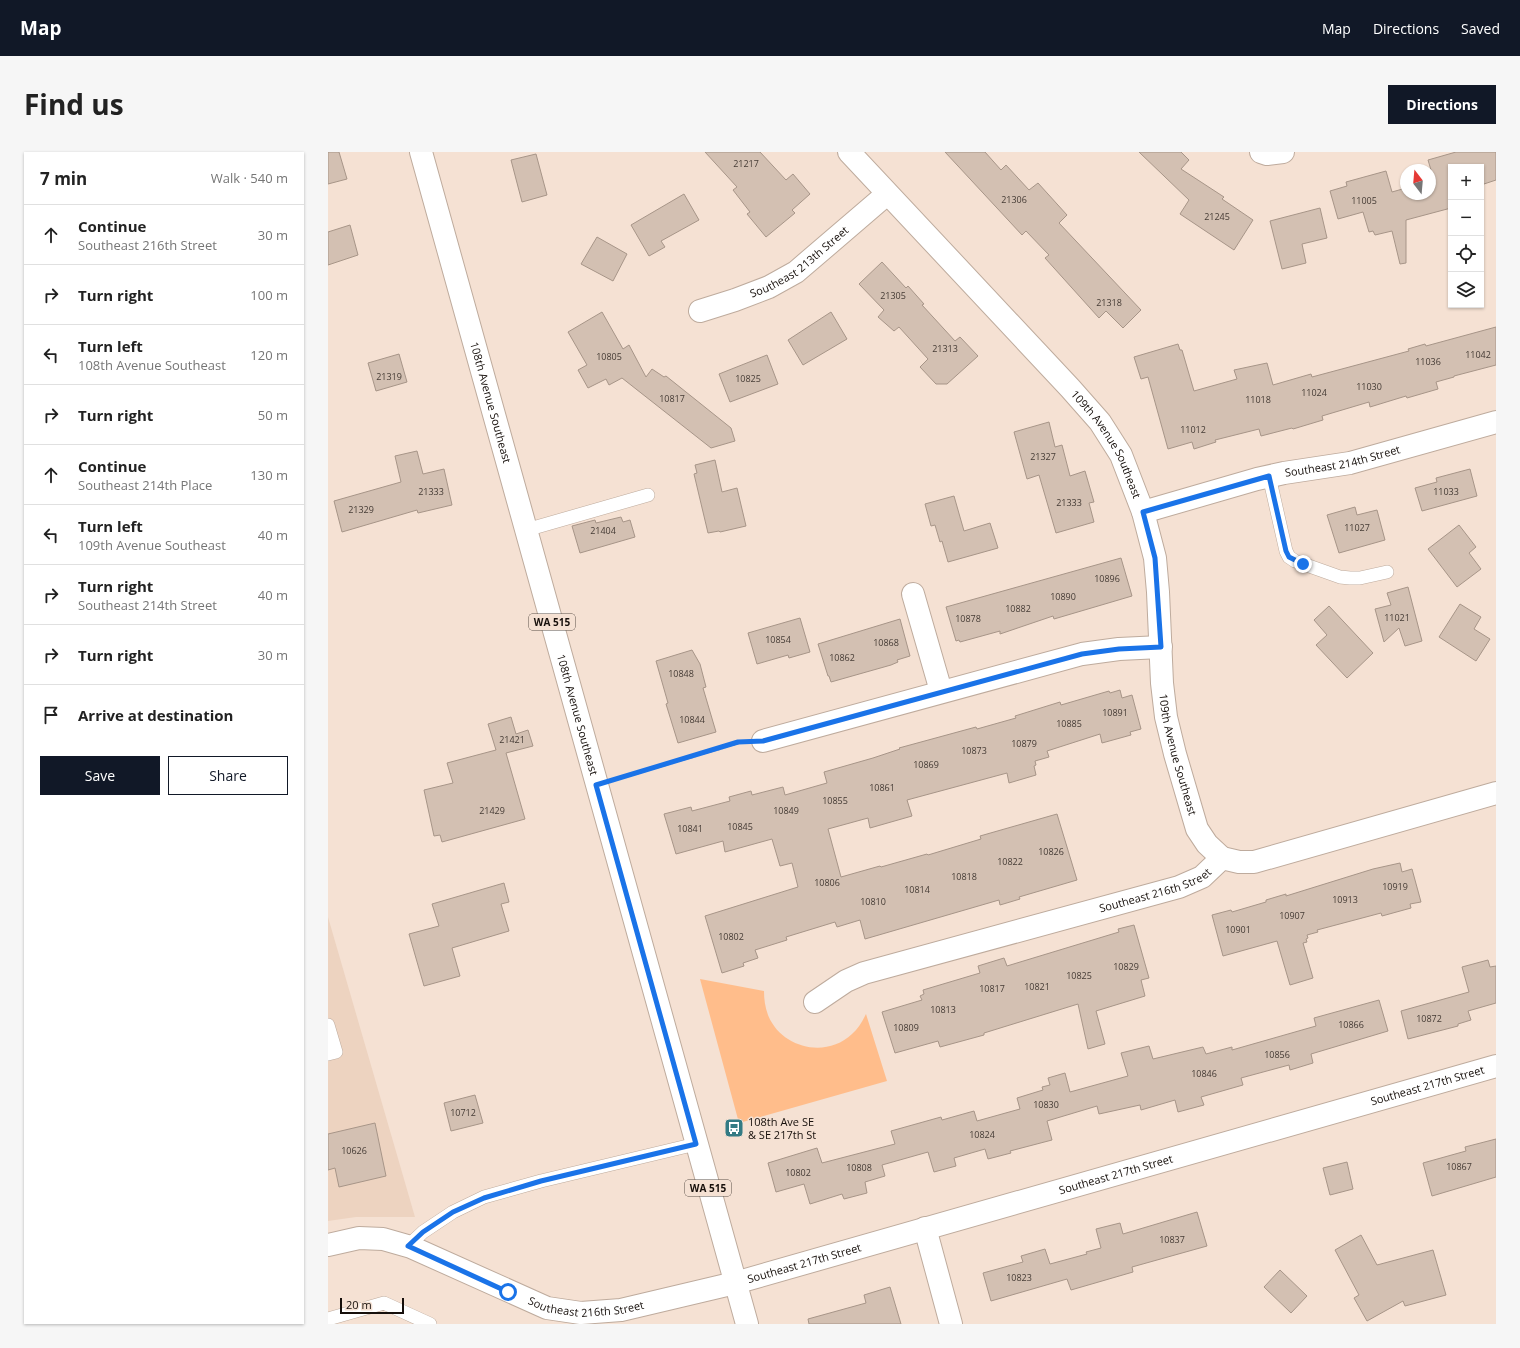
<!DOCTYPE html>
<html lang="en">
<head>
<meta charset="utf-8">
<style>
  :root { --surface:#fff; --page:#f6f6f6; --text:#222; --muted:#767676; --line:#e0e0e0; --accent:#111827 }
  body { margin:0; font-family:"Open Sans",sans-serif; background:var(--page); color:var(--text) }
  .controls { position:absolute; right:12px; top:12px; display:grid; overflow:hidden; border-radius:0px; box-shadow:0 1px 3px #0004 }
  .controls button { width:36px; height:36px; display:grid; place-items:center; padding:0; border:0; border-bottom:1px solid var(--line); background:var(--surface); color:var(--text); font:20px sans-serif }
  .compass { position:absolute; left:1072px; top:12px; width:36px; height:36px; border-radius:50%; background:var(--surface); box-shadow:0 1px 3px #0004; rotate:344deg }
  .scale { position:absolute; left:12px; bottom:10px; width:64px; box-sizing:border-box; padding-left:4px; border:2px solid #160f0b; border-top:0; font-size:11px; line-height:14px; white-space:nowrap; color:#160f0b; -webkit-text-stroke:3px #f5e1d3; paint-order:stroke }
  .stop { position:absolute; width:12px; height:12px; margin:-9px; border:3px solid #1a73e8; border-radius:50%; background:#fff }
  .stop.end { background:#1a73e8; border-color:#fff; box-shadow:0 1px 4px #0008 }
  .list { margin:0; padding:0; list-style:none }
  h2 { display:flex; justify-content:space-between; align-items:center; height:52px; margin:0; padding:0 16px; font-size:17px }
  h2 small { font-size:13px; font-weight:400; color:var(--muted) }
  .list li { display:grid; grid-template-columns:26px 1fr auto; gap:12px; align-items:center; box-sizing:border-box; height:60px; padding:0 16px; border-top:1px solid var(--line) }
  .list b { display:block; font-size:15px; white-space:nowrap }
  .list p { margin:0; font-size:13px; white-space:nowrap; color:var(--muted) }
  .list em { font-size:13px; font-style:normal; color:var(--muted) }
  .actions { display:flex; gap:8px; padding:12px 16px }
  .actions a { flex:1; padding:9px 0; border:1px solid var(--accent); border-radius:0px; text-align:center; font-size:14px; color:var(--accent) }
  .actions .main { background:var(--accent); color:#fff }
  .icon { flex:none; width:22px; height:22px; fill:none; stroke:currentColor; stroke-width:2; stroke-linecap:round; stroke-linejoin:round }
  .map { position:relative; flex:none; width:1168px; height:1172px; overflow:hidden; border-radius:0px }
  header { display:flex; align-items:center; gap:24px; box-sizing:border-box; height:56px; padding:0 20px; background:var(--accent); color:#fff }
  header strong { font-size:19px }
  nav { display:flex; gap:22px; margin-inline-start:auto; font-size:14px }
  .intro { display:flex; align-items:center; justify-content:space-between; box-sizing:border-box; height:96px; padding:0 24px }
  h1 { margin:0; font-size:28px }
  .button { padding:10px 18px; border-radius:0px; background:var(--accent); color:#fff; font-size:14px; font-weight:700 }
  main { display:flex; gap:24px; padding:0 24px }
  aside { flex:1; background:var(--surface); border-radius:0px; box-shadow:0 1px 3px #0004 }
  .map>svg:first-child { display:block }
</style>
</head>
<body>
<header>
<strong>Map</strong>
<nav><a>Map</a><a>Directions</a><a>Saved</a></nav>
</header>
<div class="intro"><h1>Find us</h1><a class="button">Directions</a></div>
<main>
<aside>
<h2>7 min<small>Walk · 540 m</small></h2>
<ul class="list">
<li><svg class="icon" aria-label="ahead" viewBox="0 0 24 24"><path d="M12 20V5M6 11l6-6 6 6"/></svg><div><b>Continue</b><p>Southeast 216th Street</p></div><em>30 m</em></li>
<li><svg class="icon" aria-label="right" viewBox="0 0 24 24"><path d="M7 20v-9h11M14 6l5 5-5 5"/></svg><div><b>Turn right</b></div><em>100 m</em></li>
<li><svg class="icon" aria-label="left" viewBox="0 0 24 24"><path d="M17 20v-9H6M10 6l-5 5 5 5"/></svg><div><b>Turn left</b><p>108th Avenue Southeast</p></div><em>120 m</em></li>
<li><svg class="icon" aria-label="right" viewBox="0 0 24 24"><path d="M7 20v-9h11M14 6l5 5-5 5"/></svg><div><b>Turn right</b></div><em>50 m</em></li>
<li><svg class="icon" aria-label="ahead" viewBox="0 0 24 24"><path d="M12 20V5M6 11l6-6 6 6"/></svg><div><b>Continue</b><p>Southeast 214th Place</p></div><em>130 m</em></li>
<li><svg class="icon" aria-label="left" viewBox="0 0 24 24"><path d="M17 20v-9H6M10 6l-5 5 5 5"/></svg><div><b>Turn left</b><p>109th Avenue Southeast</p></div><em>40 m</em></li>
<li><svg class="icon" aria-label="right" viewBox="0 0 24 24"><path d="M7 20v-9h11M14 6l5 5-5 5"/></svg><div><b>Turn right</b><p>Southeast 214th Street</p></div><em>40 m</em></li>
<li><svg class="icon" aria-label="right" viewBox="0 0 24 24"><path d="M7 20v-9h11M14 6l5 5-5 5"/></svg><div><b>Turn right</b></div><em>30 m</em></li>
<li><svg class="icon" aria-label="arrive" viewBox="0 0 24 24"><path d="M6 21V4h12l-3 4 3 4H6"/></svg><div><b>Arrive at destination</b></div></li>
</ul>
<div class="actions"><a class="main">Save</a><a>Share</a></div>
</aside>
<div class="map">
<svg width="1168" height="1172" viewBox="0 0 1168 1172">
  <rect width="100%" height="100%" fill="#f5e1d3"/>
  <path fill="#edd3c0" d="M0,765L87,1065H28L0,1069Z"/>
  <path fill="#ffbd8b" d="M372,827L436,839C436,847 437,855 440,863C453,896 498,907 524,882C530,877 534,870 538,862L559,929L411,971Z"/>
  <path fill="#d3c0b2" stroke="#a79588" d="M0,0H11L19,27L0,32Z
    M377,0H432L458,28L465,22L482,42L464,58L467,61L438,85L419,62L422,60L405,38L409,35Z
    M617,0H657L673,18L678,13L701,38L710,31L739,63L731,71L813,158L795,176L778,159L771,166L717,106L721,103L698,79L694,83Z
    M811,0H853L861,8L853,17L896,45L894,47L925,68L906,98L852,62L861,48Z
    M1128,0H1168V28L1153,33V15H1123V56L1078,68V111L1072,112L1064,79L1047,83L1045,79L1041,80L1035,60L1010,67L1002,39L1019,34L1018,30L1058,19L1064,40L1078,36V42H1102V29L1106,28L1100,8Z
    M208,2L219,43L194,50L183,8Z
    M356,42L371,68L333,89L337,95L321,104L303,73Z
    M992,56L999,86L974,92L978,111L954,117L942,69Z
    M22,73L30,103L0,113V80Z
    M269,85L299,102L285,129L253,112Z
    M554,110L578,136L580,134L596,152L594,153L627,189L632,185L650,204L619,232H608L592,215L600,207L571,175L566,179L550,165L556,158L531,132Z
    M274,160L295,197L301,193L318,225L324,217L336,225L338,224L403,276L407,289L383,296L294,226L281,233L278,227L260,236L250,218L259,213L240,180Z
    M503,160L519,187L475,213L460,188Z
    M1168,175V213L1126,224V225L1108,230L1110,237L1079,246L1078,244L1042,255L1041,250L994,264L995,268L965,277L964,276L933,284L931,277L887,288L888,290L866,297L864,290L840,297L820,225L813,227L806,205L850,192L852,198H854L866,239L909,227L906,218L939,211L945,233L983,222L984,225L1081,199L1080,197L1097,192L1098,194Z
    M71,202L79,230L48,239L40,211Z
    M439,203L450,232L402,250L391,222Z
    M721,270L727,295L734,293L742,324L757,319L766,350L761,351L766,370L728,381L711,323L699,327L686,280Z
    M89,299L95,322L116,317L124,353L90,361L89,358L14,380L6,349L73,330L67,304Z
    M387,308L394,340L409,336L418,374L392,380L391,379L380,381L366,322L369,321L367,313Z
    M1142,317L1149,344L1094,359L1087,336L1109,330L1108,326Z
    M626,344L636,379L662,371L670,396L620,410L614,389L612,390L607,373L603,374L597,352Z
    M1027,355L1029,363L1049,358L1057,388L1011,401L999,363Z
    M293,365L295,370L302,368L307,385L252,401L244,374L267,368L268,371Z
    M1131,373L1148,395L1141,401L1153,417L1129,435L1100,397Z
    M793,406L804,444L726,467L725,464L672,482V479L632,490L631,488L628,489L618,455Z
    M1080,435L1094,489L1077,494L1071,476L1056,490L1047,457L1063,453L1059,441Z
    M1132,452L1153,465L1146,477L1162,487L1148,509L1111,485Z
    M1001,454L1045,501L1019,526L988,493L999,483L986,468Z
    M472,466L482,500L461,506L460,503L429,512L420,481Z
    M572,467L582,504L569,508L570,510L563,513L503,530L501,524H500L490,492Z
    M364,498L372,512L378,535L375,536L388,580L350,591L338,552L340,551L328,509Z
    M792,538L794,546L804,543L813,577L802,580L803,583L774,591L772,582L719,599L721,605L707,609L708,613L706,614L708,623L681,631L679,621L579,648L584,664L542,676L540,666L500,677L513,725L552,714L553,715L599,702L600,703L653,687L652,684L729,662L749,728L691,745L692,747L672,753L671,748L537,787L532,768L509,775L507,770L458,785L459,788L427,798L430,806L415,811L416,814L394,821L377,764L470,735L464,711L452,714L444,687L397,700L395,689L348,702L336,662L363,655L364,659L402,649L401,645L423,639L424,643L455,635L457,643L499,631L496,620L545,606L572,597L571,596L648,575L649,577L688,566L687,564L732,550L733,553L781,539L782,541Z
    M183,565L188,582L200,578L205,594L178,601L197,667L114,690L112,683L106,684L96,638L125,631L119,611L168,598L160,572Z
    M1072,711L1074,720L1084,717L1093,750L1082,752L1083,756L1054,764L1053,761L989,778L990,780L979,783L980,786L978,787L979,790L975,791L985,826L962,833L949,789L895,804L884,763L903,758L904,760L938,750V748L958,742V744L1045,717Z
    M176,731L181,750L173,752L181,779L124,796L132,824L96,834L81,782L111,774L104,752Z
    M806,773L821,826L813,828L817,844L768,859L777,892L760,897L750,852L656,881V883L612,895L610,889L567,901L554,860L594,848L592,844L596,842L595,838L652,821L650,814L676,806L679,814L791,780L790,777Z
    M1160,808L1162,815L1168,814V851L1140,859L1143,868L1130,872V874L1080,887L1073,859L1141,840L1134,815Z
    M1051,848L1060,879L983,902L985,911L962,918L961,913L913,926L915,933L873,945L876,953L850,960L847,948L813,958L812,953L771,962L769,954L719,969L724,988L682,999L683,1001L660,1007L657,997L626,1006L628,1014L606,1020L600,1000L554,1013L557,1024L537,1030L539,1041L516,1047L514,1042L482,1052L476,1032L448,1040L440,1011L489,996L494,1011L567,992L563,979L613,965L614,968L646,959L649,969L692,957L689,946L715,938L714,935L722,933L720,926L737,921L742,940L800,924L793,901L821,894L825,907L875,895L878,902L904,895V898L988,874L986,866Z
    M147,943L155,971L123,979L116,951Z
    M47,971L58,1024L11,1035L7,1016L0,1018V982Z
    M1168,987V1025L1104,1044L1095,1011L1138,999L1137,995Z
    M1019,1010L1025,1037L1002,1043L995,1016Z
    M869,1060L879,1094L804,1115L805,1120L743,1138L739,1127L663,1149L655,1121L695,1110L693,1104L717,1097L722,1112L759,1102L758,1100L773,1096L768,1077L792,1071L795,1082Z
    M1033,1083L1049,1113L1105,1098L1118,1143L1077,1154L1075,1149L1039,1169L1026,1146L1031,1143L1007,1098Z
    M952,1118L979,1144L963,1161L936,1135Z
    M562,1135L573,1172H481L480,1167L538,1151L536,1143Z"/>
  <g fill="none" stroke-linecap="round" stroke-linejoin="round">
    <g stroke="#beab9d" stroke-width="14">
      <path id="service" d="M941,324L958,399L961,405L967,409L1012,425L1022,426H1032L1059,420
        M198,378L320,343
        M0,873L8,900L0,902
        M80,1094L95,1080L125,1060L156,1045L213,1029L368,992
        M0,1167L56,1151L102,1172"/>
    </g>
    <g stroke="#beab9d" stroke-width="24">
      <g id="minor">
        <path id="s1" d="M521,0L742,236L772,270L793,303L815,360L827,406L830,440L834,531L838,565L847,602L869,677L879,692L894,706"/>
        <path d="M933,0L939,2L955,0"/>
        <path id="s2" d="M372,159L407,148L441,135L468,120L559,42"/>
        <path id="s3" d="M815,360L929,327L956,321L1022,311L1168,270"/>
        <path d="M585,442L613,539"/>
        <path d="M435,589L754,502L791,497L833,495"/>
        <path id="s4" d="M487,850L518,829L536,821L851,735L874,725L894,706L911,710H926L1168,641"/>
        <path d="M597,1076L623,1172"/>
        <path id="s5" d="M407,1131L1168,914"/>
      </g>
    </g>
    <g stroke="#beab9d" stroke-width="24">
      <g id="tertiary">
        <path id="s6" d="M0,1093L31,1086L55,1087L83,1095L219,1156L253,1161L293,1158L407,1131"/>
      </g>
    </g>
    <g stroke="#beab9d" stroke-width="24">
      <g id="primary">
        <path id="s7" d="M93,0L419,1172"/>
      </g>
    </g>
    <path stroke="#a5968c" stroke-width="2.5" stroke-dasharray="2 2" stroke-linecap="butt" d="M290,627L414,590"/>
    <use href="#service" stroke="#fff" stroke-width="13"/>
    <use href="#minor" stroke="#fff" stroke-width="22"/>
    <use href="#tertiary" stroke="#fff" stroke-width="22"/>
    <use href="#primary" stroke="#fff" stroke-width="22"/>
  </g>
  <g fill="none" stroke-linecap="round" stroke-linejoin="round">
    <path stroke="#1a73e8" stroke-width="5" d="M180,1140L80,1094L95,1080L125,1060L156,1046L213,1029L368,992L268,633L410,590L435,589L754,502L791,497L833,495L827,406L815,360L941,324L958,399L961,405L975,412"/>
  </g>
  <defs>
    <g id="bus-square" transform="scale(1)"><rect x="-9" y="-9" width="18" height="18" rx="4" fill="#337b84" stroke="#f5e1d3"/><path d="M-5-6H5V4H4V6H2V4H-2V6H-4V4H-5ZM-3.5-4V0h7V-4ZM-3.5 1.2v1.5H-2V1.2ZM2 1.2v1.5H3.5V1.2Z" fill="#fff"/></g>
  </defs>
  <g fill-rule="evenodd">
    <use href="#bus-square" x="406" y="976"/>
  </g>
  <g text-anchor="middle" stroke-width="3" stroke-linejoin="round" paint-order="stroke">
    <g font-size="9" fill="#453b35">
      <text x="418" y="15">21217</text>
      <text x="686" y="51">21306</text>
      <text x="1036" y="52">11005</text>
      <text x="889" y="68">21245</text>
      <text x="565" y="147">21305</text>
      <text x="781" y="154">21318</text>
      <text x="617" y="200">21313</text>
      <text x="1150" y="206">11042</text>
      <text x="281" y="208">10805</text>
      <text x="1100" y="213">11036</text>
      <text x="61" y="228">21319</text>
      <text x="420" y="230">10825</text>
      <text x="1041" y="238">11030</text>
      <text x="986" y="244">11024</text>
      <text x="344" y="250">10817</text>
      <text x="930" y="251">11018</text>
      <text x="865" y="281">11012</text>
      <text x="715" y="308">21327</text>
      <text x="103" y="343">21333</text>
      <text x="1118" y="343">11033</text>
      <text x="741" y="354">21333</text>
      <text x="33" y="361">21329</text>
      <text x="1029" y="379">11027</text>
      <text x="275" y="382">21404</text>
      <text x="779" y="430">10896</text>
      <text x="735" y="448">10890</text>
      <text x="690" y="460">10882</text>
      <text x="1069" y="469">11021</text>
      <text x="640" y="470">10878</text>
      <text x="450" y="491">10854</text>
      <text x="558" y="494">10868</text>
      <text x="514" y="509">10862</text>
      <text x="353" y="525">10848</text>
      <text x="787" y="564">10891</text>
      <text x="364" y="571">10844</text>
      <text x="741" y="575">10885</text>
      <text x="184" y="591">21421</text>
      <text x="696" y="595">10879</text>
      <text x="646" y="602">10873</text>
      <text x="598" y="616">10869</text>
      <text x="554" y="639">10861</text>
      <text x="507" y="652">10855</text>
      <text x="164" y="662">21429</text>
      <text x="458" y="662">10849</text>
      <text x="412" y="678">10845</text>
      <text x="362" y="680">10841</text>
      <text x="723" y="703">10826</text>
      <text x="682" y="713">10822</text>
      <text x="636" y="728">10818</text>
      <text x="499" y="734">10806</text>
      <text x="1067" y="738">10919</text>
      <text x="589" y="741">10814</text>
      <text x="1017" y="751">10913</text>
      <text x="545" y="753">10810</text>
      <text x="964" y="767">10907</text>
      <text x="910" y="781">10901</text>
      <text x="403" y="788">10802</text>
      <text x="798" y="818">10829</text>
      <text x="751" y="827">10825</text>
      <text x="709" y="838">10821</text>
      <text x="664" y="840">10817</text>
      <text x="615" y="861">10813</text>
      <text x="1101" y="870">10872</text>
      <text x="1023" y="876">10866</text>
      <text x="578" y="879">10809</text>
      <text x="949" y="906">10856</text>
      <text x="876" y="925">10846</text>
      <text x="718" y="956">10830</text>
      <text x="135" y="964">10712</text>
      <text x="654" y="986">10824</text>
      <text x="26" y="1002">10626</text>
      <text x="1131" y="1018">10867</text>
      <text x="531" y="1019">10808</text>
      <text x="470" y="1024">10802</text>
      <text x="844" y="1091">10837</text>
      <text x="691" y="1129">10823</text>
    </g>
    <g fill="#f5e1d3" stroke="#594e47" stroke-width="1">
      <rect x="201" y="462" width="46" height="16" rx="3"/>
      <rect x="357" y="1028" width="46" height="16" rx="3"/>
    </g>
    <g font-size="10" font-weight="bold" fill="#160f0b">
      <text x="224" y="474">WA 515</text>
      <text x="380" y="1040">WA 515</text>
    </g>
    <g font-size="11" fill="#160f0b" stroke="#f5e1d3">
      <text dy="4" stroke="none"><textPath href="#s2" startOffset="112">Southeast 213th Street</textPath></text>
      <text dy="4" stroke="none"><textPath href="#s7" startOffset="260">108th Avenue Southeast</textPath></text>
      <text dy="4" stroke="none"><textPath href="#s1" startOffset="391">109th Avenue Southeast</textPath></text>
      <text dy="4" stroke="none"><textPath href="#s3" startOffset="206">Southeast 214th Street</textPath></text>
      <text dy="4" stroke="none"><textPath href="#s7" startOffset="584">108th Avenue Southeast</textPath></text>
      <text dy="4" stroke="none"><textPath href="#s1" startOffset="715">109th Avenue Southeast</textPath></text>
      <text dy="4" stroke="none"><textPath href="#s4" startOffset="360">Southeast 216th Street</textPath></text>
      <text dy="4" stroke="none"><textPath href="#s5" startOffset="720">Southeast 217th Street</textPath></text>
      <text dy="4" stroke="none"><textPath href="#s5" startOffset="396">Southeast 217th Street</textPath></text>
      <text dy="4" stroke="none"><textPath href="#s5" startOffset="72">Southeast 217th Street</textPath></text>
      <text dy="4" stroke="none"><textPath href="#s6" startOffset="273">Southeast 216th Street</textPath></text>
    </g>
    <g font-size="11" fill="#160f0b" stroke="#f5e1d3" text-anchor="start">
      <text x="420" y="974">108th Ave SE<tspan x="420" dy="13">&amp; SE 217th St</tspan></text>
    </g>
  </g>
</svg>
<div class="controls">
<button>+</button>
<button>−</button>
<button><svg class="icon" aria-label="locate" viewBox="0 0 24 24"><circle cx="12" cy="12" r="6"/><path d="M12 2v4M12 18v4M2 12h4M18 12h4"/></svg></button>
<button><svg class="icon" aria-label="layers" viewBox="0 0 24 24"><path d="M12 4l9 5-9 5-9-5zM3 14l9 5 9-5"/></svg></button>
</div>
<svg class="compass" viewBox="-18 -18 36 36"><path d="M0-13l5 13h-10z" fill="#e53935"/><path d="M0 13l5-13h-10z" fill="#767676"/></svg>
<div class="scale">20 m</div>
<div class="stop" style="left:180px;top:1140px"></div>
<div class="stop end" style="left:975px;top:412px"></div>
</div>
</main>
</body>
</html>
